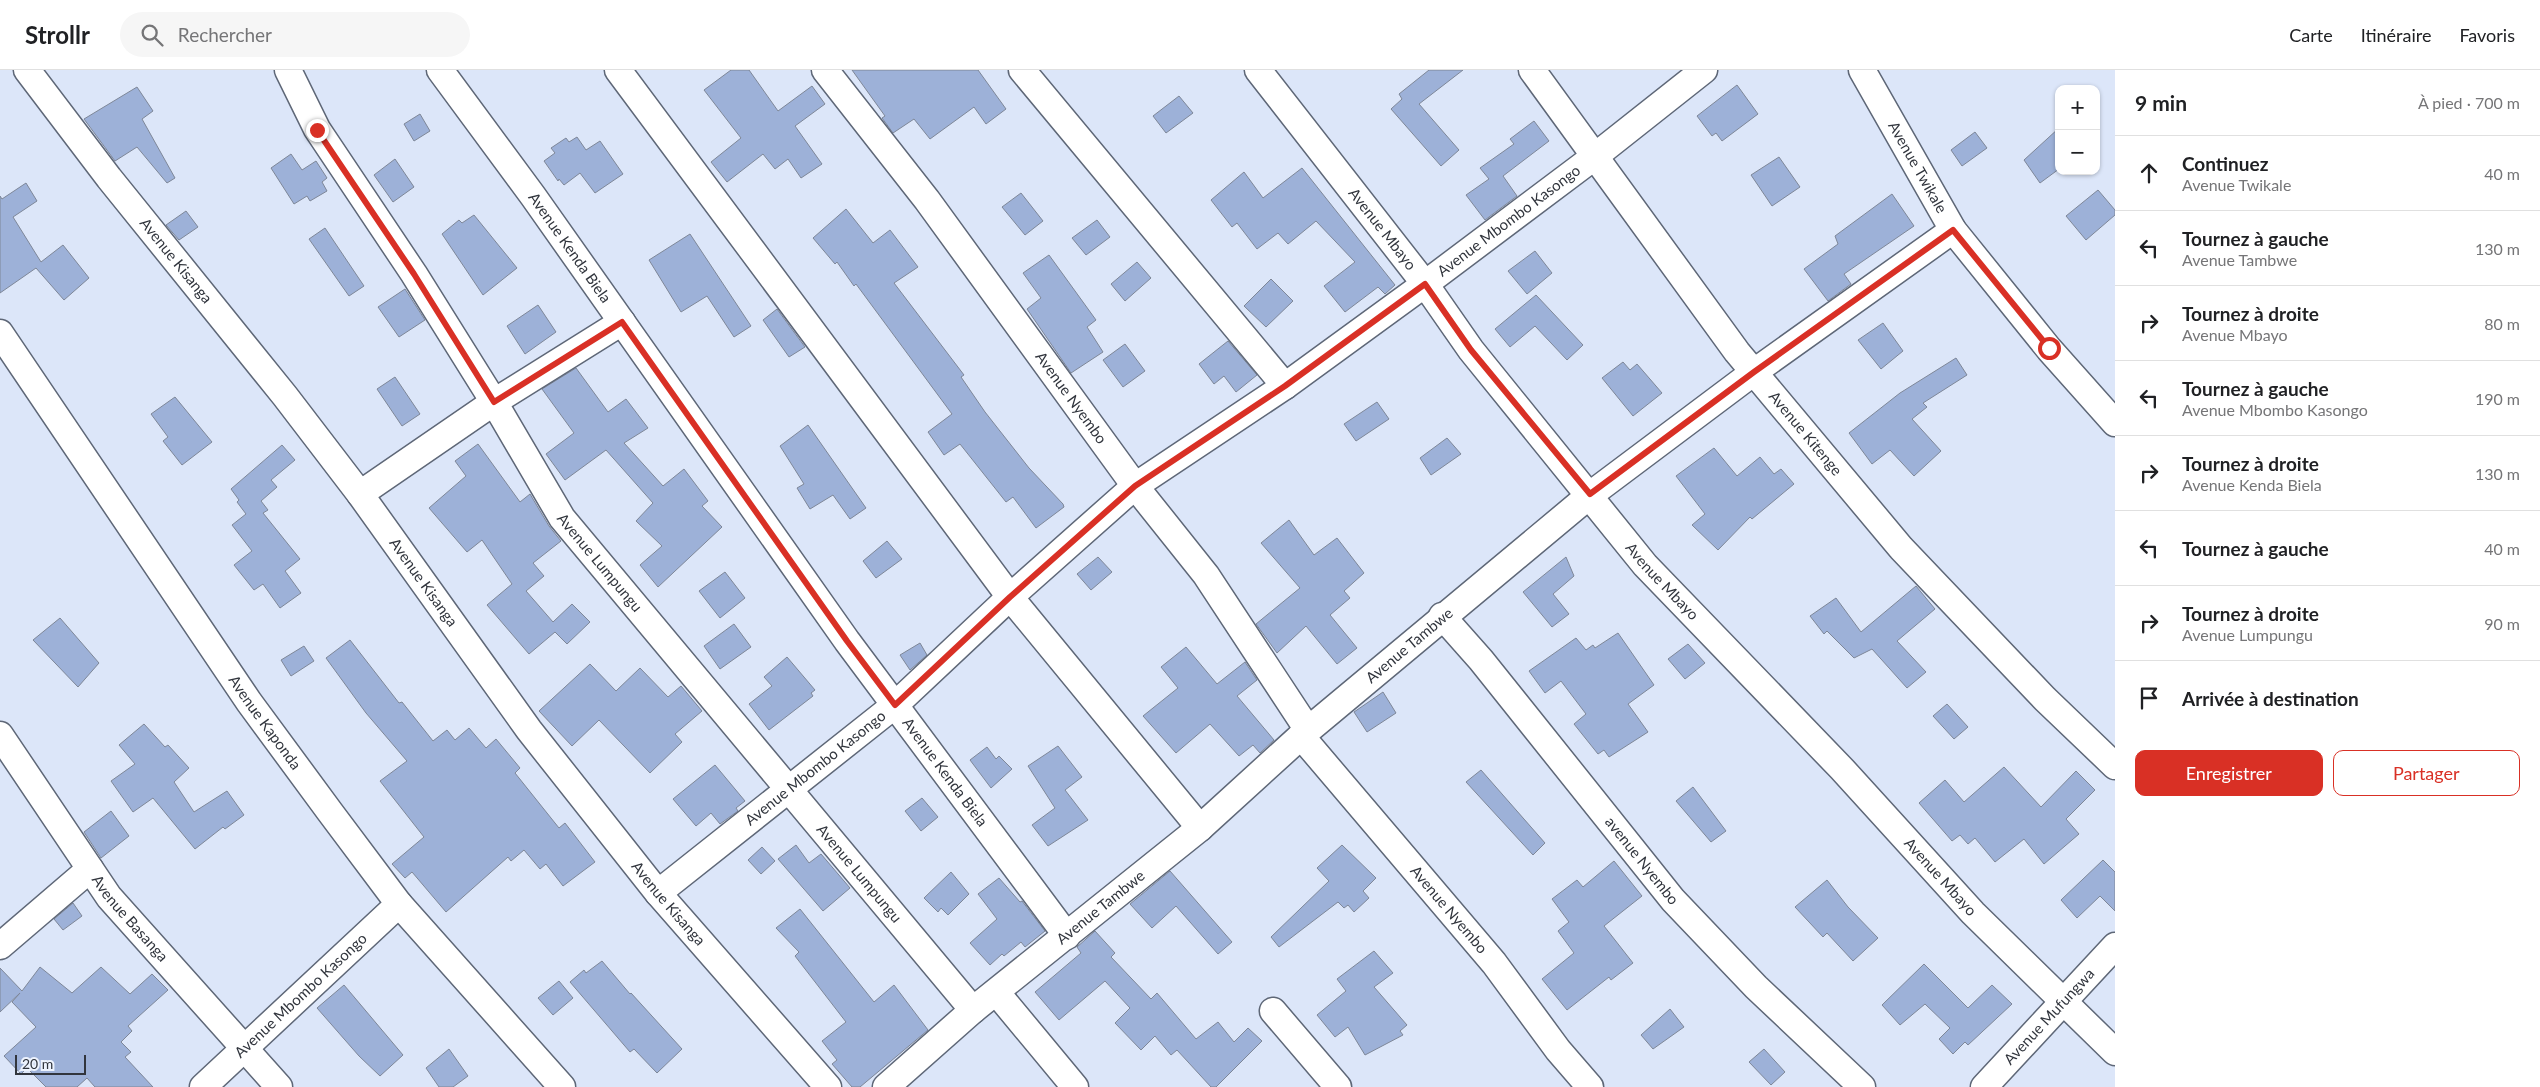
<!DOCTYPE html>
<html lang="fr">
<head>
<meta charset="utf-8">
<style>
  :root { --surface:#fff; --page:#f6f6f6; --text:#202124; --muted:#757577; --line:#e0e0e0; --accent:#d93025 }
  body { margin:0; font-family:Lato,sans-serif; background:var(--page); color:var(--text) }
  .controls { position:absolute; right:15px; top:15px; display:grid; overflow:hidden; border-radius:10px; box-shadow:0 1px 4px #0004 }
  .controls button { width:45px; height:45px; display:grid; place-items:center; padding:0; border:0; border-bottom:1px solid var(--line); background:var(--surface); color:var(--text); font:25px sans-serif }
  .scale { position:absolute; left:15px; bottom:12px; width:71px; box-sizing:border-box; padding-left:5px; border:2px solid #31353d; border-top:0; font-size:14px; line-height:18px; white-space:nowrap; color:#31353d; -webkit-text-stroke:4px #edf3fe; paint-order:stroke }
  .stop { position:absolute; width:15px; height:15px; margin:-11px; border:4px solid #d93025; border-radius:50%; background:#fff }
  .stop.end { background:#d93025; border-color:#fff; box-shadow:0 1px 5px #0008 }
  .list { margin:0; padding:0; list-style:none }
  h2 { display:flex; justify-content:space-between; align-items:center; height:65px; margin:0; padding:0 20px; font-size:21px }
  h2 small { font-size:16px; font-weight:400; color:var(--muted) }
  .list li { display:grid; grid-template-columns:32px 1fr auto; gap:15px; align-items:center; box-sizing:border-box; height:75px; padding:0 20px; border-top:1px solid var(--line) }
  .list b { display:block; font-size:19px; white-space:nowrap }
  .list p { margin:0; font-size:16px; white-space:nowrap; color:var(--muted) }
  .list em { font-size:16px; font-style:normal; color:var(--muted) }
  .actions { display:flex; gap:10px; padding:15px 20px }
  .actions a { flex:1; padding:11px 0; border:1px solid var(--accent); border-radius:10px; text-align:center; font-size:18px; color:var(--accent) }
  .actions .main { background:var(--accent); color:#fff }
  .icon { flex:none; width:28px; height:28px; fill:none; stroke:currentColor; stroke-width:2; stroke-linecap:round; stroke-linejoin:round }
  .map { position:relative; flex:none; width:2115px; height:1017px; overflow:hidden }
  header { display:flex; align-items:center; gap:30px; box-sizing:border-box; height:70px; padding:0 25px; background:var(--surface); border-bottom:1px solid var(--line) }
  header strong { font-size:24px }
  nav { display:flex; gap:28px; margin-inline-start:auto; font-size:18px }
  .search { width:350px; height:45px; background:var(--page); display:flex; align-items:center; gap:12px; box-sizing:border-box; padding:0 18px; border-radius:28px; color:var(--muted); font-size:19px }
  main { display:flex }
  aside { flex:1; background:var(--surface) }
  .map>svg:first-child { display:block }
</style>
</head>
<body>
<header>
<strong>Strollr</strong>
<div class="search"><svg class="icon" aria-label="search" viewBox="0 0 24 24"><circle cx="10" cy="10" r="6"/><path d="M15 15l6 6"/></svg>Rechercher</div>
<nav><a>Carte</a><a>Itinéraire</a><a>Favoris</a></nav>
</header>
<main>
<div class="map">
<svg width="2115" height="1017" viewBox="0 0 2115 1017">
  <rect width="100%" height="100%" fill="#dce6f9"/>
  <path fill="#9db1d8" stroke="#7e8798" d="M731,0H749L778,41L812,16L825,34L795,56L822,94L801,108L788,89L775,99L763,84L727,112L711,92L741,68L704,20Z
    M852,0H978L1006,39L986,54L974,37L930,69L914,49L893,63L882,48L885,46Z
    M1429,0H1463L1419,34L1459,80L1441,96L1391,39L1402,29L1399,24Z
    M1737,15L1758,44L1722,71L1716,63L1712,66L1697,46Z
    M137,17L153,41L142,49L175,108L167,113L137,77L115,91L84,49Z
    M1179,26L1193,43L1166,63L1153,46Z
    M420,44L430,61L414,71L404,54Z
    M1534,51L1549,71L1503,106L1517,126L1485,150L1466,125L1489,109L1480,98L1514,74L1510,69Z
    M2059,58V99L2040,113L2024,90Z
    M1975,62L1987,78L1962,96L1951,80Z
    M577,67L586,80L600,71L623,104L595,123L580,103L564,115L559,109L558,111L544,91L555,83L551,78L566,68L569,72Z
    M291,84L302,100L316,91L327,108L322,112L327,121L310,131L307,126L294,134L271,98Z
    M1779,87L1800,117L1772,136L1751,105Z
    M395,89L414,117L393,132L374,105Z
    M1302,98L1395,215L1385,224L1378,217L1345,242L1324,216L1355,192L1316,151L1288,174L1278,163L1257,179L1237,153L1232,157L1211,130L1244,102L1263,128Z
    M26,113L37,131L13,147L41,192L63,175L89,208L64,230L36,198L0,223V126L2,129Z
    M2098,120L2115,140V145L2086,170L2066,146Z
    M1021,123L1043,151L1025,165L1002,137Z
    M1892,124L1914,156L1844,204L1851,214L1828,231L1804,199L1838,174L1835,166Z
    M846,139L873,173L890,160L918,197L894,213L964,305L961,307L985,342L1029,398L1063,434L1064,437L1036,458L1013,427L1006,432L960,374L944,385L928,362L952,344L856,214L854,216L837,192L835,194L813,168Z
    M186,141L198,157L179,170L166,155Z
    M474,145L517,198L483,225L442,164L459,150L462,153Z
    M1097,150L1110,167L1086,185L1072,168Z
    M325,158L364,216L349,226L309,169Z
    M690,164L751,256L734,267L707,226L681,242L649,190Z
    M1535,181L1552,203L1527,224L1508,201Z
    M1049,185L1096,250L1087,257L1103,282L1071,303L1027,239L1041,228L1023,203Z
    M1137,192L1151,208L1125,231L1111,214Z
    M1271,209L1293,231L1266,257L1244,236Z
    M405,219L425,250L399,267L378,237Z
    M1536,225L1583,275L1567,290L1535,256L1510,277L1495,259Z
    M538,235L556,262L525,284L507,256Z
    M777,239L805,277L789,287L763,250Z
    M1883,253L1903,281L1881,299L1858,270Z
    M1228,271L1257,305L1236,322L1224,306L1214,314L1199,294Z
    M1125,274L1145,301L1123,317L1103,290Z
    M1956,288L1967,305L1923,333L1927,337L1912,349L1941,381L1914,406L1890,380L1872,394L1849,363L1900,323Z
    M1623,292L1630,300L1637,294L1662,323L1633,346L1602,308Z
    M576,298L608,342L626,329L648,358L624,373L663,416L684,399L708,431L702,436L722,457L658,517L640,495L662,476L636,451L653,433L606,380L565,410L546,384L574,363L542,319Z
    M395,307L420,344L402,356L377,319Z
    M175,327L212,372L182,395L163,371L168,367L151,344Z
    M1377,332L1389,349L1356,371L1344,354Z
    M808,355L866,438L850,449L833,425L810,439L797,418L804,414L780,376Z
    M1447,368L1461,384L1431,405L1420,388Z
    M478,374L520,432L530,424L549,456L561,471L533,493L544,506L526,521L553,552L572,534L590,552L567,574L555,562L529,584L487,535L512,514L482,470L467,482L429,438L466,406L455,391Z
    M282,375L295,390L271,410L277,417L261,431L268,440L263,443L300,489L285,501L301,523L280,538L263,514L254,520L234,495L252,481L232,455L246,444L237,432L239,430L231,419Z
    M1714,378L1737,406L1760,387L1774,404L1781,399L1794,414L1752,449L1750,447L1718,480L1692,455L1705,444L1676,406Z
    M1289,450L1314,485L1337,468L1364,503L1344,521L1350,528L1330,545L1357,578L1337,594L1306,556L1277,583L1256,554L1300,518L1261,473Z
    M887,471L902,489L876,508L863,491Z
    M1098,487L1112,502L1091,520L1077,504Z
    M1566,487L1574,506L1553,524L1569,544L1552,557L1523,522Z
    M725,502L745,528L720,548L699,521Z
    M1916,516L1935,539L1897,571L1926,602L1907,618L1872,579L1854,588L1827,561L1824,564L1810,546L1836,528L1861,562Z
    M60,548L99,593L78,617L33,570Z
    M734,554L751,577L720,599L704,576Z
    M1618,563L1654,615L1628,634L1648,662L1609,687L1604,680L1598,684L1574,654L1586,644L1561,611L1545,623L1529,601L1576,568L1586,580L1593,575L1595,578Z
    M350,570L399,633L402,632L433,671L447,660L455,670L469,658L486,678L496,669L520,698L515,703L559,758L565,753L595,792L563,816L546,794L540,799L524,780L511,791L508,787L446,842L412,802L405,808L392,794L424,767L380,711L407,691L366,643L326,588Z
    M920,573L927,585L910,600L900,585Z
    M1688,574L1705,593L1685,609L1668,589Z
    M304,576L314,591L291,606L281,590Z
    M1186,577L1217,614L1245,592L1257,610L1237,626L1274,670L1260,683L1253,675L1239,686L1210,654L1176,683L1143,646L1178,618L1161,597Z
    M787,587L815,620L811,623L813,626L769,660L749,634L772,616L764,607Z
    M590,594L616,621L640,598L668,627L681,616L702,641L675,664L682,672L650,703L599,650L572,676L539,641Z
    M1383,622L1396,643L1367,662L1354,642Z
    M1947,634L1968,657L1954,669L1933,646Z
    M144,654L165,677L168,675L189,698L174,712L194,742L227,721L244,745L225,759L223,757L195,779L153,728L133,742L111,711L135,694L119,675Z
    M1058,676L1082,707L1065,720L1088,750L1048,776L1032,755L1055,738L1028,696Z
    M987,677L996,689L999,686L1012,699L991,718L970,690Z
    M715,695L745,731L736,738L738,741L720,754L711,743L696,756L673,729Z
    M2004,697L2041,737L2076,701L2095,720L2066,749L2079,764L2044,794L2024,769L1995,792L1975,768L1968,774L1960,765L1952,771L1919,733L1945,710L1964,732Z
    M1481,700L1545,773L1533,785L1466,712Z
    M1693,717L1726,761L1711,772L1676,731Z
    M922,728L938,747L921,761L905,741Z
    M111,741L129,766L101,788L84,762Z
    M796,775L809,793L821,784L850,818L823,841L778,789Z
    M1342,775L1376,808L1363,821L1369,828L1354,842L1348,835L1344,838L1338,832L1279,877L1271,867L1329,811L1317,798Z
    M762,777L775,791L761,804L748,790Z
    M2103,790L2115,802V841L2100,826L2077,848L2061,830Z
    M1614,791L1642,826L1604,856L1633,893L1611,910L1609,907L1567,940L1542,909L1574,883L1558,861L1569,852L1552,829L1577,810L1583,817Z
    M1170,801L1232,872L1218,884L1176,836L1152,858L1130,834Z
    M951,802L969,824L948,845L941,838L938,842L924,828Z
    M999,808L1020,832L1022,831L1045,861L1025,877L1021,872L1004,886L1002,884L990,895L970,873L997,849L978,824Z
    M1827,810L1848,837L1878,868L1853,891L1827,863L1823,867L1795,837Z
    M73,833L82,846L63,860L54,849Z
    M800,839L874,932L894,915L928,960L860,1017H852L832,994L837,990L822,971L846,952L795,886L799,882L776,858Z
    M1095,861L1115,883L1111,887L1151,929L1157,923L1196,969L1218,952L1234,972L1248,958L1262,971L1216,1017H1211L1177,980L1171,985L1155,966L1141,980L1115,953L1130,938L1105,911L1059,950L1035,922L1081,883L1077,877Z
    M1374,881L1393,903L1374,917L1407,955L1400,961L1403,965L1365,985L1348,957L1335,967L1317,945L1346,921L1337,909Z
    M602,891L630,924L631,923L682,979L657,1003L634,979L630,982L570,912L584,900L586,903Z
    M1924,894L1968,938L1992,915L2012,934L1968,975L1965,972L1953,984L1939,969L1950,958L1925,934L1900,955L1882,935Z
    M40,897L72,923L101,897L130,924L152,904L168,920L128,956L132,961L121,972L131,982L125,987L153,1017H95L87,1008L77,1017H46L27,998L21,1004L4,986L36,957L12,932L20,923L0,942V898L22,921Z
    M559,911L573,928L553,945L538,928Z
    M344,915L403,985L380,1006L359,986L317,938Z
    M1670,939L1684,957L1653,979L1641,965Z
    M449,979L468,1006L453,1017H439L426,998Z
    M1764,979L1785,1002L1771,1015L1749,992Z"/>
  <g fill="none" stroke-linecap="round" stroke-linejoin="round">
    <g stroke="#5e6777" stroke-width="29">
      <g id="minor">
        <path id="s1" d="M27,0L109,108L285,326L360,424L529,660L658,823L828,1017"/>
        <path id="s2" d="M288,0L317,59L414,204L494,332L562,448L973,940"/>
        <path id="s3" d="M440,0L533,126L847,571L1067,866"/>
        <path d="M618,0L1010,527L1200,758"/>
        <path id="s4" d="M825,0L927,130L1135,416L1206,505L1308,660"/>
        <path d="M1022,0L1285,316"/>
        <path id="s5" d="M1258,0L1425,214L1471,280L1645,495L1842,699L1973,843L2115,982"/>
        <path id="s6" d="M1532,0L1737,282L1901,478L2045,629L2115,696"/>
        <path id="s7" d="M1862,0L1953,160L2049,279L2115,353"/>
        <path id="s8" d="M0,263L249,632L330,742L399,834L562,1017"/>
        <path d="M360,424L494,332L622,252"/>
        <path id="s9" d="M1442,546L1481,590L1673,830L1756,917L1862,1017"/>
        <path id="s10" d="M0,665L109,827L279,1017"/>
        <path id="s11" d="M1301,666L1494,893L1558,980L1590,1017"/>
        <path id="s12" d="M658,823L895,635L1010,527L1135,416L1285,316L1425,214L1594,87L1704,0"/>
        <path d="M0,876L90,799"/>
        <path d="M997,923L1075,1017"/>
        <path d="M1273,941L1338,1017"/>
        <path id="s13" d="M203,1017L399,834"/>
        <path id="s14" d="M886,1017L973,940L1200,758L1301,666L1590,425L1754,302L1953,160"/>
        <path id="s15" d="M1984,1017L2115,876"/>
      </g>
    </g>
    <use href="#minor" stroke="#fff" stroke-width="26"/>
  </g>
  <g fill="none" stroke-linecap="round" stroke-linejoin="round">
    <path stroke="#d93025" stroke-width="6" d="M317,60L414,204L494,332L622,252L847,571L895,635L1010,527L1135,416L1285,316L1425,214L1471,280L1590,424L1754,302L1953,160L2049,278"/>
  </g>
  <g text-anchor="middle" stroke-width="4.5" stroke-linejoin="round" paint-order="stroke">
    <g font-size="15" fill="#31353d" stroke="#edf3fe">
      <text dy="5" stroke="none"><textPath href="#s7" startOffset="112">Avenue Twikale</textPath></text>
      <text dy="5" stroke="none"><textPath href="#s12" startOffset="1086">Avenue Mbombo Kasongo</textPath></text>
      <text dy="5" stroke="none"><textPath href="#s5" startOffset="202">Avenue Mbayo</textPath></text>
      <text dy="5" stroke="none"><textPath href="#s3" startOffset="220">Avenue Kenda Biela</textPath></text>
      <text dy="5" stroke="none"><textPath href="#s1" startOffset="242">Avenue Kisanga</textPath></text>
      <text dy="5" stroke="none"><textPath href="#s4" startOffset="410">Avenue Nyembo</textPath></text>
      <text dy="5" stroke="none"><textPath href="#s6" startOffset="455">Avenue Kitenge</textPath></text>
      <text dy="5" stroke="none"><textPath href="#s2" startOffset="584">Avenue Lumpungu</textPath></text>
      <text dy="5" stroke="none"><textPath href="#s1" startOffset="648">Avenue Kisanga</textPath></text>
      <text dy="5" stroke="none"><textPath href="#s5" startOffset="652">Avenue Mbayo</textPath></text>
      <text dy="5" stroke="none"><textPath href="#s14" startOffset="685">Avenue Tambwe</textPath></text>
      <text dy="5" stroke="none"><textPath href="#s8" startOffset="471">Avenue Kaponda</textPath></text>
      <text dy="5" stroke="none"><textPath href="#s12" startOffset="201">Avenue Mbombo Kasongo</textPath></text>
      <text dy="5" stroke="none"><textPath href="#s3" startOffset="865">Avenue Kenda Biela</textPath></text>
      <text dy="5" stroke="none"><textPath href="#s9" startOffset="316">avenue Nyembo</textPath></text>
      <text dy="5" stroke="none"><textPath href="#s2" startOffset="989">Avenue Lumpungu</textPath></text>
      <text dy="5" stroke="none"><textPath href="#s5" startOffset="1058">Avenue Mbayo</textPath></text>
      <text dy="5" stroke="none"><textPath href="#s1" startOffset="1052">Avenue Kisanga</textPath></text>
      <text dy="5" stroke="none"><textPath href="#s14" startOffset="280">Avenue Tambwe</textPath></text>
      <text dy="5" stroke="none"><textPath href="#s11" startOffset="228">Avenue Nyembo</textPath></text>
      <text dy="5" stroke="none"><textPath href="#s10" startOffset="225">Avenue Basanga</textPath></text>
      <text dy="5" stroke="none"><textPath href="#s13" startOffset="134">Avenue Mbombo Kasongo</textPath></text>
      <text dy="5" stroke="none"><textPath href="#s15" startOffset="96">Avenue Mufungwa</textPath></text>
    </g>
  </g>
</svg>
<div class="controls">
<button>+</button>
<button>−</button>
</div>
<div class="scale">20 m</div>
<div class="stop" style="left:2049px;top:278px"></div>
<div class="stop end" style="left:317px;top:60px"></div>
</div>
<aside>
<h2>9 min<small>À pied · 700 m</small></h2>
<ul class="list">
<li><svg class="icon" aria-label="ahead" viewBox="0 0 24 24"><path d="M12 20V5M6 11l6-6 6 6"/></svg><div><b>Continuez</b><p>Avenue Twikale</p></div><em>40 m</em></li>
<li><svg class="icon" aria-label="left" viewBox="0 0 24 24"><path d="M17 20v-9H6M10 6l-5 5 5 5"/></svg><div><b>Tournez à gauche</b><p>Avenue Tambwe</p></div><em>130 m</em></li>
<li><svg class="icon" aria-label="right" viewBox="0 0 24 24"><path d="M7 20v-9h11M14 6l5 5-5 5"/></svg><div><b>Tournez à droite</b><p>Avenue Mbayo</p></div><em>80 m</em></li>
<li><svg class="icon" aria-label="left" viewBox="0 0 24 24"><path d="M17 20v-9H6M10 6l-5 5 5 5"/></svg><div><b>Tournez à gauche</b><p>Avenue Mbombo Kasongo</p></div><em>190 m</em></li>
<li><svg class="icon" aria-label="right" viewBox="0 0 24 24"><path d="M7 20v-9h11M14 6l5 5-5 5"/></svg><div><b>Tournez à droite</b><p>Avenue Kenda Biela</p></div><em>130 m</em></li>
<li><svg class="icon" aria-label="left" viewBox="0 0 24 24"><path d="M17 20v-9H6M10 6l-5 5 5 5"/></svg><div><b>Tournez à gauche</b></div><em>40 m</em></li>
<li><svg class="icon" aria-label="right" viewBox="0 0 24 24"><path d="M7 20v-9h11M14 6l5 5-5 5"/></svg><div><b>Tournez à droite</b><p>Avenue Lumpungu</p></div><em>90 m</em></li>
<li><svg class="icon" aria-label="arrive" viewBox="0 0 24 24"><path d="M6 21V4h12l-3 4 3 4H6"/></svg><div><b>Arrivée à destination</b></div></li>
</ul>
<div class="actions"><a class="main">Enregistrer</a><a>Partager</a></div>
</aside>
</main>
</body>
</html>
